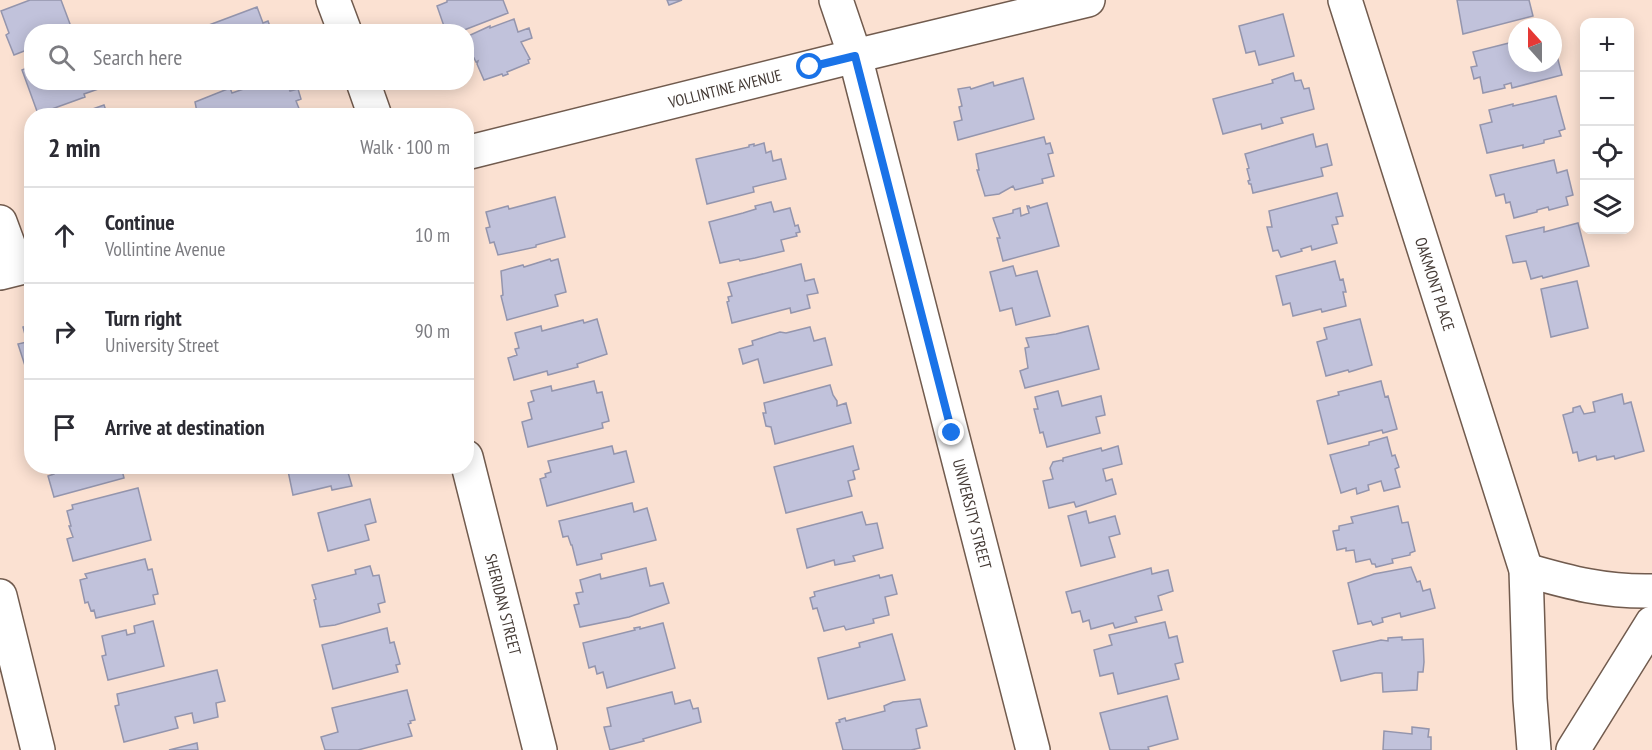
<!DOCTYPE html>
<html lang="en">
<head>
<meta charset="utf-8">
<style>
  :root { --surface:#fff; --page:#f2f2f3; --text:#2b2b33; --muted:#7c7c81; --line:#e1e1e2 }
  body { margin:0; font-family:"PT Sans Narrow",sans-serif; background:var(--page); color:var(--text) }
  .controls { position:absolute; right:18px; top:18px; display:grid; overflow:hidden; border-radius:12px; box-shadow:0 3px 15px #0003 }
  .controls button { width:54px; height:54px; display:grid; place-items:center; padding:0; border:0; border-bottom:2px solid var(--line); background:var(--surface); color:var(--text); font:30px sans-serif }
  .compass { position:absolute; left:1508px; top:18px; width:54px; height:54px; border-radius:50%; background:var(--surface); box-shadow:0 3px 15px #0003; rotate:339deg }
  .stop { position:absolute; width:18px; height:18px; margin:-14px; border:4px solid #1a73e8; border-radius:50%; background:#fff }
  .stop.end { background:#1a73e8; border-color:#fff; box-shadow:0 2px 6px #0008 }
  .list { margin:0; padding:0; list-style:none }
  h2 { display:flex; justify-content:space-between; align-items:center; height:78px; margin:0; padding:0 24px; font-size:26px }
  h2 small { font-size:20px; font-weight:400; color:var(--muted) }
  .list li { display:grid; grid-template-columns:39px 1fr auto; gap:18px; align-items:center; box-sizing:border-box; height:96px; padding:0 24px; border-top:2px solid var(--line) }
  .list b { display:block; font-size:22px; white-space:nowrap }
  .list p { margin:0; font-size:20px; white-space:nowrap; color:var(--muted) }
  .list em { font-size:20px; font-style:normal; color:var(--muted) }
  .icon { flex:none; width:33px; height:33px; fill:none; stroke:currentColor; stroke-width:2; stroke-linecap:round; stroke-linejoin:round }
  .map { position:relative; flex:none; width:1652px; height:750px; overflow:hidden }
  .search { position:absolute; background:var(--surface); box-shadow:0 3px 15px #0003; left:24px; top:24px; width:450px; height:66px; display:flex; align-items:center; gap:15px; box-sizing:border-box; padding:0 21px; border-radius:24px; color:var(--muted); font-size:22px }
  .panel { position:absolute; background:var(--surface); box-shadow:0 3px 15px #0003; left:24px; top:108px; width:450px; height:366px; border-radius:24px }
  .map>svg:first-child { display:block }
</style>
</head>
<body>
<div class="map">
<svg width="1652" height="750" viewBox="0 0 1652 750">
  <rect width="100%" height="100%" fill="#fbe1d2"/>
  <path fill="#c1c2db" stroke="#9495ad" stroke-width="1.5" d="M30,0H61L73,32H32V48L14,55L6,35L9,33L1,11Z
    M447,0H503L508,13L459,32H446L437,6L447,2Z
    M667,0H682L669,5Z
    M1457,0H1529L1533,16L1463,34Z
    M257,7L263,23L268,21L272,32L193,31Z
    M1283,14L1294,56L1259,65L1255,51L1246,53L1239,26Z
    M514,19L518,32L529,28L532,38L521,42L530,59L528,60L529,63L507,72L508,74L503,76L502,74L484,80L477,64L478,61L476,62L474,58L466,61V37L490,26V28Z
    M1517,41V63H1553V57L1557,56L1562,75L1512,88L1511,83L1504,85L1505,88L1483,93L1480,77L1474,79L1471,67L1477,66L1473,52Z
    M32,66V82H98L101,88L84,94L85,97L38,114L22,70Z
    M1293,73L1295,81L1301,80L1304,89L1309,88L1314,109L1281,118L1283,123L1262,129L1261,124L1223,134L1213,99L1273,83L1272,80Z
    M1023,78L1034,119L958,140L954,122L962,120L959,107L962,106L958,89L970,87L971,89L993,82L994,86Z
    M264,82H286L290,91L298,89L301,99L296,101L302,116H237L234,109L226,112L227,115L225,116H190L197,112L195,102L230,88L232,93Z
    M1556,96L1565,129L1559,131L1561,136L1544,140V143L1523,148V145L1487,153L1480,125L1492,122L1489,110L1513,104V106Z
    M104,105L108,116H76L86,109L87,111Z
    M1313,134L1316,147L1327,144L1332,165L1321,168L1323,176L1253,193L1251,184H1249L1248,181L1250,180L1247,169L1249,168L1245,154Z
    M1044,137L1046,144L1050,143L1053,153L1048,154L1054,176L1042,179L1043,183L1015,190L1013,186L999,194L985,196L977,170H979L976,154Z
    M764,143L766,153L771,151L773,161L781,159L786,179L753,187L754,192L707,204L696,159L740,149L749,147V145L754,144V146Z
    M1554,160L1557,173L1567,170L1573,195L1566,197L1568,205L1549,210L1548,207L1537,210V212L1514,218L1510,202L1506,203L1504,194L1496,196L1490,175Z
    M1337,193L1343,216L1336,217L1338,224L1332,225L1337,243L1312,250L1311,246L1301,249L1302,251L1281,257L1278,250L1273,251L1267,227H1272L1269,211Z
    M555,197L565,237L536,245V247L498,255L494,242L490,243L486,228L490,227L486,212L508,206L509,209Z
    M771,202L774,212L790,208L795,226L798,225L800,232L796,233L797,236L781,240L784,251L755,258L740,261L739,259L720,263L709,222L743,213L756,209L755,206Z
    M1047,203L1059,246L1003,261L997,238H1000L993,218L1013,213V210L1020,208L1021,216L1029,213L1027,206H1029L1030,208Z
    M1578,223L1589,266L1543,278L1542,276L1531,279L1526,261L1513,263L1506,236L1544,227V232Z
    M550,259L551,261L558,259L566,292L555,295L558,306L507,320L501,296L503,295L501,271L523,265L524,267Z
    M1335,261L1340,280L1343,279L1346,292H1343L1346,306L1322,312L1321,309L1293,316L1290,303L1283,305L1276,276Z
    M801,264L805,281L814,279L818,293L807,295L810,308L791,313L790,308L732,323L727,302L729,301L728,297L732,296L728,283Z
    M1013,266L1016,276L1037,271L1050,316L1016,325L1012,308L1000,311L990,272Z
    M1577,281L1588,328L1551,337L1541,289Z
    M597,319L607,354L577,364L578,367L548,375L547,371L514,380L508,358L517,355L515,349L519,348L515,333L541,326L542,331L583,320L584,323Z
    M1360,319L1372,365L1349,372L1348,370L1326,376L1317,342L1327,339L1324,328Z
    M32,325V371L27,372L18,344L27,342L23,327Z
    M1088,326L1099,369L1025,388L1020,371L1028,368L1025,348L1029,347L1026,338L1056,334Z
    M810,327L814,341L825,338L832,365L764,383L758,359L743,364L739,349L753,345L752,341L780,332L786,333Z
    M594,381L597,393L602,392L609,421L602,423L603,428L528,447L522,422L532,419L528,403L534,401L531,391L551,386L552,391Z
    M1381,381L1385,397L1388,396L1397,429L1383,433L1382,430L1328,444L1317,401L1339,395L1338,392Z
    M830,385L833,395L837,401V406L846,403L851,423L775,444L771,427L766,426L763,413H766L764,403Z
    M1058,391L1062,406L1101,396L1105,415L1096,417L1100,433L1047,447L1043,432L1040,433L1034,409H1038L1035,397Z
    M1622,394L1624,404L1631,402L1644,451L1615,459L1614,456L1597,460L1596,456L1579,461L1577,452L1573,453L1563,415L1573,412V408L1580,406L1584,414L1595,412L1593,402Z
    M1387,437L1392,456L1395,455L1399,467L1395,469L1400,487L1384,491L1381,481L1368,485L1369,490L1357,494L1356,488L1341,493L1330,455L1369,445V442Z
    M612,446L614,454L626,451L634,482L547,506L540,479L546,477L545,474L551,472L548,461Z
    M853,446L859,469L853,471L855,479L848,481L852,496L786,513L774,467Z
    M1118,446L1122,464L1103,469L1106,481L1112,479L1116,494L1076,507L1074,502L1049,508L1043,481L1053,479L1050,468L1053,462L1062,460L1063,462V458L1101,448L1102,451Z
    M121,466L124,478L54,497L48,476L54,474L52,468L58,466Z
    M287,466H351V468L347,469L352,486L332,490L331,486L293,495Z
    M138,488L151,540L73,561L67,539L73,537L69,526H71L67,511L73,509L72,505Z
    M370,499L376,522L365,525L369,540L328,551L318,513Z
    M632,503L634,512L647,508L656,540L601,554L602,559L577,565L572,545H571L568,536L563,537L559,521Z
    M1398,506L1402,523L1408,522L1415,551L1410,553V555L1392,559L1393,563L1376,567L1375,564H1372L1370,559L1356,562L1354,550L1346,551V548L1337,550L1333,531L1339,530V526L1353,523L1351,517Z
    M1086,511L1089,523L1115,516L1120,534L1109,537L1115,557L1081,566L1068,516Z
    M862,512L866,525L877,523L883,548L853,556L855,561L835,565L834,560L807,568L797,529Z
    M145,559L148,570L152,569L158,594L153,595L155,604L96,618L94,610L91,611L88,602L85,603L80,580L87,578L85,574Z
    M370,566L373,576L379,575L385,602L378,604L380,612L335,625L320,627L314,600L316,599L312,585L356,574L355,570Z
    M1411,567L1417,582L1420,581L1423,591L1430,589L1435,608L1401,617L1400,613L1382,618L1383,622L1373,625L1371,621L1358,624L1348,583L1374,574Z
    M646,568L650,586L663,583L669,603L629,617L580,627L574,605L579,604L576,593L583,592L580,580L600,574L601,579Z
    M1151,568L1152,574L1168,570L1173,591L1158,596L1162,610L1135,617L1137,622L1115,628L1113,623L1091,629L1089,620L1083,622L1080,611L1072,613L1066,592Z
    M879,575L880,578L892,575L897,594L885,597L889,615L873,619L874,623L846,630L844,626L824,631L817,608L813,609L810,598L815,596L814,592Z
    M153,621L164,666L108,680L102,656L106,655L102,636L126,630L127,635L135,633L134,626Z
    M1165,622L1169,638L1177,636L1183,662L1175,664L1179,679L1118,694L1113,673L1100,676L1094,650L1112,645L1109,635Z
    M663,623L675,668L607,688L603,672L597,674L595,666L589,668L583,643L635,630L634,628L640,627V629Z
    M387,628L390,643L394,642L400,664L396,665L398,672L333,689L322,645Z
    M892,634L905,680L828,699L818,658L860,647L859,643Z
    M1402,637V640L1423,639L1424,662L1423,672H1418L1417,690L1383,692L1382,673H1375L1341,681L1333,651L1381,640L1388,641V638Z
    M217,670L225,701L216,703L218,717L194,723L192,713L175,717L178,728L124,742L115,706L119,705L117,694Z
    M407,690L415,720L410,721L411,723L408,724L412,736L358,750H325L321,737L338,732L332,708Z
    M672,692L675,704L690,700L693,709L698,708L701,722L643,739L644,741L610,750L604,727L611,726L607,708Z
    M1167,696L1178,739L1148,747L1149,750H1110L1100,713Z
    M920,699L927,726L916,729L920,748L911,750H843L836,723L840,722L839,720L845,718L846,721L885,711L884,706L893,702Z
    M1412,727L1429,729L1428,737H1431V750H1383L1384,731L1412,734Z
    M197,743L198,750H169Z"/>
  <g fill="none" stroke-linecap="round" stroke-linejoin="round">
    <g stroke="#715b4e" stroke-width="36">
      <g id="street">
        <path d="M333,0L345,32"/>
        <path id="s1" d="M1345,0L1526,570L1530,699L1534,750"/>
        <path d="M363,82L375,116"/>
        <path d="M0,222L17,268"/>
        <path id="s2" d="M466,457L540,750"/>
        <path d="M1526,570C1571,583 1605,592 1652,591"/>
        <path d="M0,596L38,750"/>
        <path d="M1573,750L1652,623"/>
      </g>
    </g>
    <g stroke="#715b4e" stroke-width="36">
      <g id="secondary">
        <path id="s3" d="M836,0L855,56L1033,750"/>
        <path id="s4" d="M466,153L855,56L1088,0"/>
        <path d="M0,273L32,265"/>
      </g>
    </g>
    <use href="#street" stroke="#fff" stroke-width="33"/>
    <use href="#secondary" stroke="#fff" stroke-width="33"/>
  </g>
  <g fill="none" stroke-linecap="round" stroke-linejoin="round">
    <path stroke="#1a73e8" stroke-width="8" d="M810,67L855,56L952,433"/>
  </g>
  <g text-anchor="middle" stroke-width="4.5" stroke-linejoin="round" paint-order="stroke">
    <g font-size="16" fill="#443a35" stroke="#fff">
      <text dy="6" stroke="none"><textPath href="#s4" startOffset="267">VOLLINTINE AVENUE</textPath></text>
      <text dy="6" stroke="none"><textPath href="#s1" startOffset="298">OAKMONT PLACE</textPath></text>
      <text dy="6" stroke="none"><textPath href="#s3" startOffset="532">UNIVERSITY STREET</textPath></text>
      <text dy="6" stroke="none"><textPath href="#s2" startOffset="152">SHERIDAN STREET</textPath></text>
    </g>
  </g>
</svg>
<div class="controls">
<button>+</button>
<button>−</button>
<button><svg class="icon" aria-label="locate" viewBox="0 0 24 24"><circle cx="12" cy="12" r="6"/><path d="M12 2v4M12 18v4M2 12h4M18 12h4"/></svg></button>
<button><svg class="icon" aria-label="layers" viewBox="0 0 24 24"><path d="M12 4l9 5-9 5-9-5zM3 14l9 5 9-5"/></svg></button>
</div>
<svg class="compass" viewBox="-18 -18 36 36"><path d="M0-13l5 13h-10z" fill="#e53935"/><path d="M0 13l5-13h-10z" fill="#7c7c81"/></svg>
<div class="stop" style="left:810px;top:67px"></div>
<div class="stop end" style="left:952px;top:433px"></div>
<div class="search"><svg class="icon" aria-label="search" viewBox="0 0 24 24"><circle cx="10" cy="10" r="6"/><path d="M15 15l6 6"/></svg>Search here</div>
<section class="panel">
<h2>2 min<small>Walk · 100 m</small></h2>
<ul class="list">
<li><svg class="icon" aria-label="ahead" viewBox="0 0 24 24"><path d="M12 20V5M6 11l6-6 6 6"/></svg><div><b>Continue</b><p>Vollintine Avenue</p></div><em>10 m</em></li>
<li><svg class="icon" aria-label="right" viewBox="0 0 24 24"><path d="M7 20v-9h11M14 6l5 5-5 5"/></svg><div><b>Turn right</b><p>University Street</p></div><em>90 m</em></li>
<li><svg class="icon" aria-label="arrive" viewBox="0 0 24 24"><path d="M6 21V4h12l-3 4 3 4H6"/></svg><div><b>Arrive at destination</b></div></li>
</ul>
</section>
</div>
</body>
</html>
